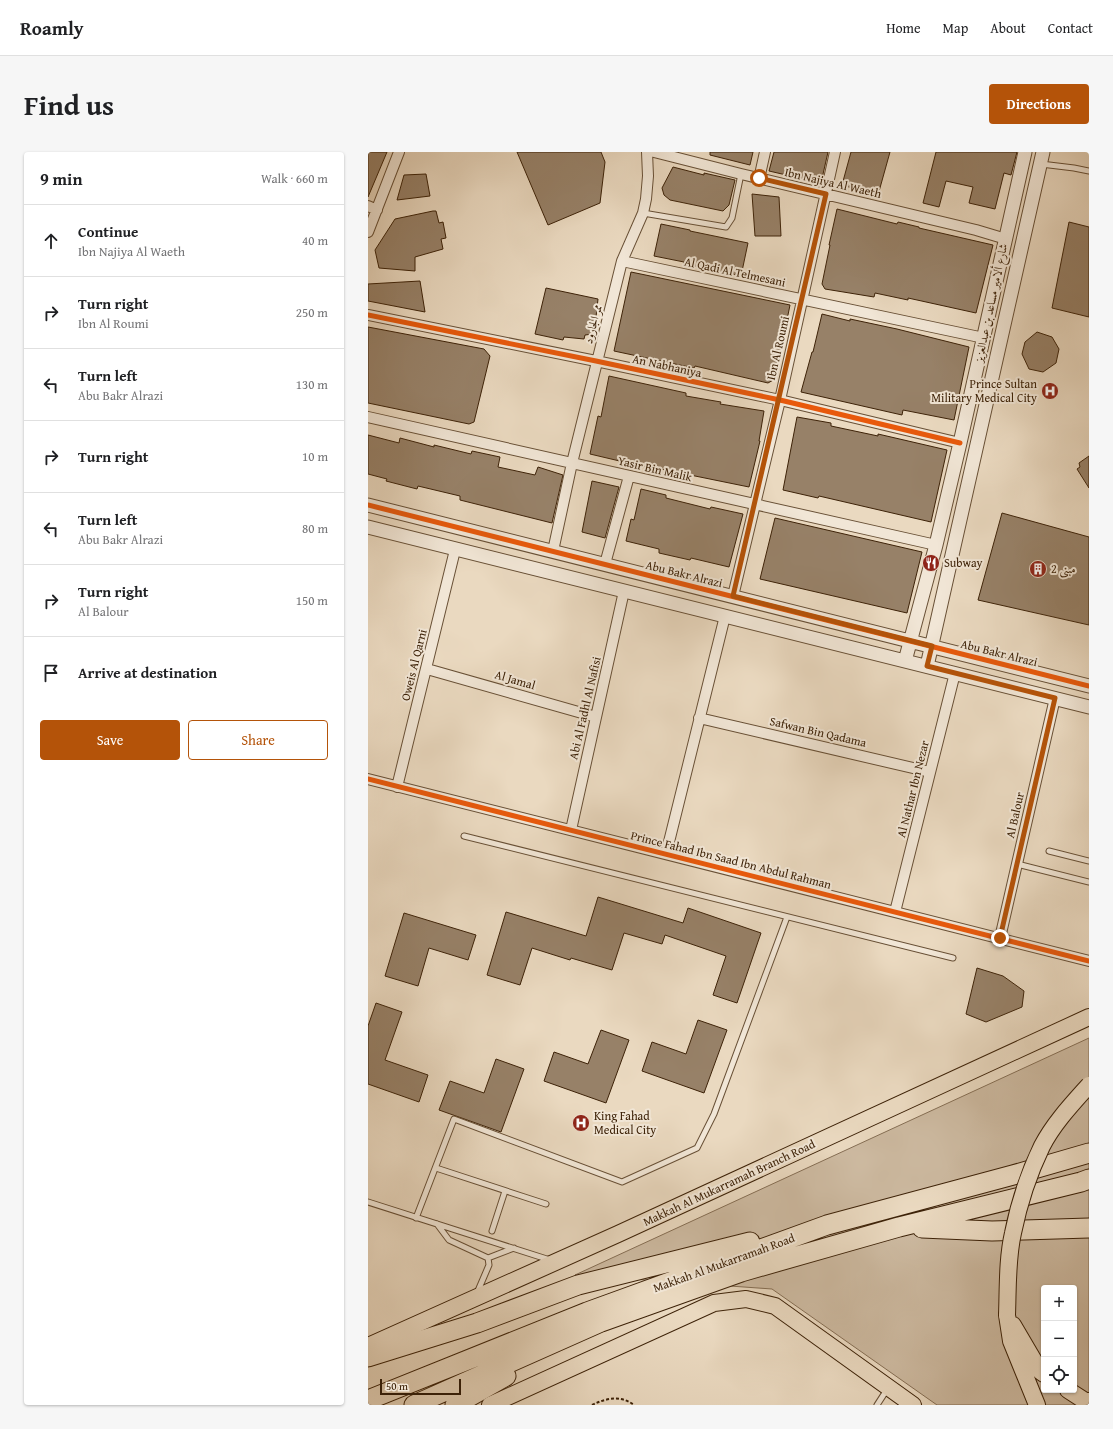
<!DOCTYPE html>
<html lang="en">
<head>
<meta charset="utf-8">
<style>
  :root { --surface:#fff; --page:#f6f6f6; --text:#202124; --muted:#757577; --line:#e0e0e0; --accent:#b45309 }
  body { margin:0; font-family:"Gentium Book Plus",Amiri,serif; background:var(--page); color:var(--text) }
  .controls { position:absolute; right:12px; bottom:12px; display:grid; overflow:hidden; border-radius:4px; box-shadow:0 1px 3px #0004 }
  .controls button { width:36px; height:36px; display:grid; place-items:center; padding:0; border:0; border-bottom:1px solid var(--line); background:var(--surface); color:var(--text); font:20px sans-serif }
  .scale { position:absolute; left:12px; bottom:10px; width:81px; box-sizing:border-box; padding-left:4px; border:2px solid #3d2208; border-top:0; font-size:11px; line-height:14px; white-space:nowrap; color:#3d2208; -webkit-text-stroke:3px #f1e6d6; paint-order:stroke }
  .stop { position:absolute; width:12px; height:12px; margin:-9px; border:3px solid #b45309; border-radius:50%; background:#fff }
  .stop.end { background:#b45309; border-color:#fff; box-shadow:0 1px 4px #0008 }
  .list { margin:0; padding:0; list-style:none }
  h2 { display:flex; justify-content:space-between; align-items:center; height:52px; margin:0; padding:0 16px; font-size:17px }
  h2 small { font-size:13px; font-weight:400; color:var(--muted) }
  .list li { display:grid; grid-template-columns:26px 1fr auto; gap:12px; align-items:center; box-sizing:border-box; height:72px; padding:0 16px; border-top:1px solid var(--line) }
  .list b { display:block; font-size:15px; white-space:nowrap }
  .list p { margin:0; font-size:13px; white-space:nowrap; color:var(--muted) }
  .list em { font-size:13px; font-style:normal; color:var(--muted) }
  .actions { display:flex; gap:8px; padding:12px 16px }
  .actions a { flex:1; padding:9px 0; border:1px solid var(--accent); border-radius:4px; text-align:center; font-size:14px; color:var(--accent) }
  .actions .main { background:var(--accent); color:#fff }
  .icon { flex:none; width:22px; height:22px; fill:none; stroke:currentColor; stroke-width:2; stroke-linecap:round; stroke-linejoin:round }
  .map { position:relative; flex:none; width:721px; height:1253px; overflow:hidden; border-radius:4px }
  header { display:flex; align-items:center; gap:24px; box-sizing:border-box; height:56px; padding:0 20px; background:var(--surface); border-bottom:1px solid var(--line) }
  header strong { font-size:19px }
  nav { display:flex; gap:22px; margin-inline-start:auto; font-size:14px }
  .intro { display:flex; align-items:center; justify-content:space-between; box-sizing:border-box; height:96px; padding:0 24px }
  h1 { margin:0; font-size:28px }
  .button { padding:10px 18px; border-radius:4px; background:var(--accent); color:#fff; font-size:14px; font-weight:700 }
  main { display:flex; gap:24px; padding:0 24px }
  aside { flex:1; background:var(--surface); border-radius:4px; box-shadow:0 1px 3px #0004 }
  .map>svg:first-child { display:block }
</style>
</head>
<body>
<header>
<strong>Roamly</strong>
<nav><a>Home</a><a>Map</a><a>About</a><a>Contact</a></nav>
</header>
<div class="intro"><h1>Find us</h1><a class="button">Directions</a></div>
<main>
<aside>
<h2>9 min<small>Walk · 660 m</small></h2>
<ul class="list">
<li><svg class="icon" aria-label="ahead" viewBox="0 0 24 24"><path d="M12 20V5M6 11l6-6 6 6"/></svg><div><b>Continue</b><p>Ibn Najiya Al Waeth</p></div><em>40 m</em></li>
<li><svg class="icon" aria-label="right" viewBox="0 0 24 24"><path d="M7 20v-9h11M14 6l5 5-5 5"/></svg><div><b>Turn right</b><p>Ibn Al Roumi</p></div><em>250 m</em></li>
<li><svg class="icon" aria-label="left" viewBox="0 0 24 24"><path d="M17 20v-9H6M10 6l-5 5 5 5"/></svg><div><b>Turn left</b><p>Abu Bakr Alrazi</p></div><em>130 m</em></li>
<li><svg class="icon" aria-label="right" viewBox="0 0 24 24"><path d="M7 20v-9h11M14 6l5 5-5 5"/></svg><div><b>Turn right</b></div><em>10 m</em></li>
<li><svg class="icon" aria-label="left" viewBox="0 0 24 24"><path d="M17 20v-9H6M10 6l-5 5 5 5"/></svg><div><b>Turn left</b><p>Abu Bakr Alrazi</p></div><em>80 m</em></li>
<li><svg class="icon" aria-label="right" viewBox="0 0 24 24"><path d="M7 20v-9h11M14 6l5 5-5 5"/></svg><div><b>Turn right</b><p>Al Balour</p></div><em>150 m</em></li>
<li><svg class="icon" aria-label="arrive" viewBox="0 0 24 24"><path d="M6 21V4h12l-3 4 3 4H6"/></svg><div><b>Arrive at destination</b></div></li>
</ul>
<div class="actions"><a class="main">Save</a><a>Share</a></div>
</aside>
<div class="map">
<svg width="721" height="1253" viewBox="0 0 721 1253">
  <rect width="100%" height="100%" fill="#ead9c0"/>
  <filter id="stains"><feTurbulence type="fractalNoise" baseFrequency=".005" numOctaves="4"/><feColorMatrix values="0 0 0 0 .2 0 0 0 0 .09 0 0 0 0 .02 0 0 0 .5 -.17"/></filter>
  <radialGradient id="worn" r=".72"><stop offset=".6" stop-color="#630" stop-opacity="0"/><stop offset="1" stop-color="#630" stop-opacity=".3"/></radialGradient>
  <path fill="#cdbaa1" stroke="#856e54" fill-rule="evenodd" d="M721,886V1253H569L404,1137L207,1123ZM676,1136H706V1238H676Z"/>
  <path fill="#978168" stroke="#3d2208" d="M0,0H19L0,45Z
    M149,0H233L237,10L232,51L180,73Z
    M342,0H385L382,13L342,3Z
    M406,0H460L453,31L401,19Z
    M483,0H522L510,43L474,33Z
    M568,0H649L643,23L636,21L627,57L601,51L605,35L578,29L571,55L555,51Z
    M305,15L336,23V21L367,28L361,53L355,59L302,48L296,43L294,36Z
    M58,22L62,44L29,48L36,23Z
    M384,42L411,45L413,84H387Z
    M469,57L529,72L530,70L551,75V76L625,93L608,161L540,146V148L507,141L506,145L457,137L454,132L462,93H461Z
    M65,59H68L71,71L75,70L78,86L73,87L75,97L47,105V119L11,116L7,98L27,67Z
    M701,70L721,75V165L684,156Z
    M293,72L322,78V79L380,91L373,124L316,112V110L286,104Z
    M263,120L422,153L407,227L400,231L327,214L326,216L246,199Z
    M52,129L57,160L0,149V132Z
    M178,136L230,147L228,165L230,166L225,182L217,183L216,187L196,185L195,188L167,182Z
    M454,162L482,169V167L529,177L601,195L586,268L535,258L534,263L433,240L444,200H445Z
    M0,175L116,197L122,204L106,270L101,272L0,251Z
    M669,180L684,185L691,197L688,211L675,220L661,217L654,202L657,190Z
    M241,224L318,241V244L353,250L352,252L396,259L391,289H392L381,335L278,314L277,315L222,302L230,264L233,265Z
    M429,265L463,271V274L510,284V282L579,298L563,370L451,344L450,346L415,338Z
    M0,283L31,291L32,286L66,295V293L103,302L104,299L132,305L130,315L167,323L170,315L195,323L184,371L92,348V344L50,334L49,337L18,329L19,327L0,322Z
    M721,304V336L709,317L712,315L711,311Z
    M224,329L251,335L237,386L214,380Z
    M273,337L298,343V346L342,357L343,355L375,362L361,415L323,406L322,408L291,401V397L258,389L263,367L266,368Z
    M634,361L721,385V473L610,448Z
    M407,366L554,400L539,461L392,427Z
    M230,745L315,771L320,756L393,781L369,851L345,843L358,804L297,783L294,792L256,781L244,818L203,806L202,808L164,796L152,833L119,823L138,760L218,784Z
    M36,761L108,783L100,808L61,796L50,834L17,824Z
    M609,816L635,824L656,839L654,855L618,870L598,862Z
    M8,851L34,860L17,908L60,923L51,950L0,932V874Z
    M330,868L359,878L336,941L274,919L284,890L318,902Z
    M233,878L261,888L238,951L176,929L186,900L220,912Z
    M128,907L156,917L133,980L71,958L82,929L116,941Z"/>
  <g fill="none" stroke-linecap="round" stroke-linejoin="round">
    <g stroke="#685036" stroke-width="7">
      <path id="service" d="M673,12L706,16L721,19
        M275,61L358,75L364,66L373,22
        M96,684L585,806
        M681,699L721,709
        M649,712L721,730
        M68,1016L178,1052
        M0,1050L182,1108
        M48,1066L86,967L254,1030L329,996L346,962L419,765
        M69,1072L81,1088L120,1106L121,1113L109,1141
        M124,1079L137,1039
        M120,1106L146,1096
        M509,1253L520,1236"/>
    </g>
    <g stroke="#685036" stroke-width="12">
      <path id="minor" d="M286,0L373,22L608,78L638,87
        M391,27L397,0
        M0,54L9,58
        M0,80L31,0
        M254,109L616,186
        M0,163L228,209L412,248L592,291
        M0,265L568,393
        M185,399L204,311L254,109L275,61L278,47L280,24L279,0
        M237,412L261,324
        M365,444L412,248L467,0
        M59,517L228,565
        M331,566L562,620
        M0,627L721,809
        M29,635L87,398
        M203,678L256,439
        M298,702L357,464
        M527,760L587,521
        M632,786L687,546"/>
    </g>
    <g stroke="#685036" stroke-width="15">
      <path id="tertiary" d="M0,353L721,534
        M0,375L721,555
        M537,509L568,393L592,291L657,0
        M559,514L675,0"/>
    </g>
    <g stroke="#3d2208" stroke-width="18">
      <path id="primary" d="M639,1163L643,1189L669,1253
        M645,1173L672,1219L676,1222
        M0,1194L250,1082L721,865
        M700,1238L717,1249H721
        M122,1253L346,1151L378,1147L407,1154L545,1253"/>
    </g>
    <g stroke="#3d2208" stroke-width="21">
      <path id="motorway" d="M554,1076L624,1079L721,1076
        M0,1205L109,1171L210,1133L382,1090
        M0,1248L219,1160L459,1073L645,1023L721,1001
        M46,1253L233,1170L373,1120L531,1075L713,1030L721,1027
        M87,1253L138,1224"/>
    </g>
    <path stroke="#3d2208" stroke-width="2" stroke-dasharray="3 2" stroke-linecap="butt" d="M224,1253C238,1246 253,1243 266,1253"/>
    <use href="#service" stroke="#f1e6d6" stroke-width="5"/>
    <use href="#minor" stroke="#f1e6d6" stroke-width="10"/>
    <use href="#tertiary" stroke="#f1e6d6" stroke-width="13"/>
    <use href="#primary" stroke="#ead9c0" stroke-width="16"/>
    <use href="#motorway" stroke="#ead9c0" stroke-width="19"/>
    <g stroke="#3d2208" stroke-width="18" stroke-linecap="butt">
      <path id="primary-bridge" d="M639,1163C640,1136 639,1107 645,1081C651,1051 661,1021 674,994C686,971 704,952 721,933"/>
    </g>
    <use href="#primary-bridge" stroke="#ead9c0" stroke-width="16"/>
    <g stroke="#f1e6d6" stroke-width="8">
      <path id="cycleway" d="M0,163L228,209L412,248L592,291
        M0,353L721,534
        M0,627L721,809"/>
    </g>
    <use href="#cycleway" stroke="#e8590c" stroke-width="5"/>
  </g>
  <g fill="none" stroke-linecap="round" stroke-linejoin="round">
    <path stroke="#b45309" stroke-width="5" d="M391,26L458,42L365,444L564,494L559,514L687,546L632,786"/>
  </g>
  <defs>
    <g id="hospital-disc" transform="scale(0.9)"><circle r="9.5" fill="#8f2418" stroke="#f1e6d6"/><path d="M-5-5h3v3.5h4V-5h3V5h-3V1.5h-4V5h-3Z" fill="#fff"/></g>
    <g id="restaurant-disc" transform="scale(0.9)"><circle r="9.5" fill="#8f2418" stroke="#f1e6d6"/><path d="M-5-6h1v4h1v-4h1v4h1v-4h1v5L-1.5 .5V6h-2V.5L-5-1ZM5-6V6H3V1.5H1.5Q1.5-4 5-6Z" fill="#fff"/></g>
    <g id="building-disc" transform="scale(0.9)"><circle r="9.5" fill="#8f2418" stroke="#f1e6d6"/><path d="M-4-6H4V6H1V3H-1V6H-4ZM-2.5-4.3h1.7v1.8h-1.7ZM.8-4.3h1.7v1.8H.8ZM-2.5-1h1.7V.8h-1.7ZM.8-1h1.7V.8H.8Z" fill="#fff"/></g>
  </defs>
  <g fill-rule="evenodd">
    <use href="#hospital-disc" x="682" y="239"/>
    <use href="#restaurant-disc" x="563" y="411"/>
    <use href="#building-disc" x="670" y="417"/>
    <use href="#hospital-disc" x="213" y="971"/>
  </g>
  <g text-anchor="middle" stroke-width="4" stroke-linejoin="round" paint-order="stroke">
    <g font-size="12" fill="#3d2208" stroke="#f1e6d6">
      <text transform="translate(465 31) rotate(13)" y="4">Ibn Najiya Al Waeth</text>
      <text transform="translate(367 120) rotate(12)" y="4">Al Qadi Al Telmesani</text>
      <text transform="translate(623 151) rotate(-78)" y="4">شارع ألامير مساعد بن عبدالعزيز</text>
      <text transform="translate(225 172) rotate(-75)" y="4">ممر الجارود</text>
      <text transform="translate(410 196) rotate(-77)" y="4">Ibn Al Roumi</text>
      <text transform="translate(299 214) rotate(12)" y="4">An Nabhaniya</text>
      <text transform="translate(287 317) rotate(13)" y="4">Yasir Bin Malik</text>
      <text transform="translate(316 422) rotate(14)" y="4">Abu Bakr Alrazi</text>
      <text transform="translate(631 501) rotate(14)" y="4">Abu Bakr Alrazi</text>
      <text transform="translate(46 513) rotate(-76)" y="4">Oweis Al Qarni</text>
      <text transform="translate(147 528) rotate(16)" y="4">Al Jamal</text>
      <text transform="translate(217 556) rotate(-77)" y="4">Abi Al Fadhl Al Nafisi</text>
      <text transform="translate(450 580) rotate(13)" y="4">Safwan Bin Qadama</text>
      <text transform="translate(545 637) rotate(-76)" y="4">Al Nathar Ibn Nezar</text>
      <text transform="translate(647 663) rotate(-77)" y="4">Al Balour</text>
      <text transform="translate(363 708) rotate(14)" y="4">Prince Fahad Ibn Saad Ibn Abdul Rahman</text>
      <text transform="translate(361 1031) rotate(-25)" y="4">Makkah Al Mukarramah Branch Road</text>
      <text transform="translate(356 1111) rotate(-20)" y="4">Makkah Al Mukarramah Road</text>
    </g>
    <g font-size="12" fill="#3d2208" stroke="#f1e6d6" text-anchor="start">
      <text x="669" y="236" text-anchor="end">Prince Sultan<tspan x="669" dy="14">Military Medical City</tspan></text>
      <text x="576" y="415">Subway</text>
      <text x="683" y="421">مبنى 2</text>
      <text x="226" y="968">King Fahad<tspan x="226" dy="14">Medical City</tspan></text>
    </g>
  </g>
  <rect width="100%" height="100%" filter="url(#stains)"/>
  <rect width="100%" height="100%" fill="url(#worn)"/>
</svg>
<div class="controls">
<button>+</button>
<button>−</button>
<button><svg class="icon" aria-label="locate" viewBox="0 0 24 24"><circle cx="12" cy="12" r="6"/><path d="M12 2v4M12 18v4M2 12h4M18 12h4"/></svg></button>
</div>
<div class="scale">50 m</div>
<div class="stop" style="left:391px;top:26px"></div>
<div class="stop end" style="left:632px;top:786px"></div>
</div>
</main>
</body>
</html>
